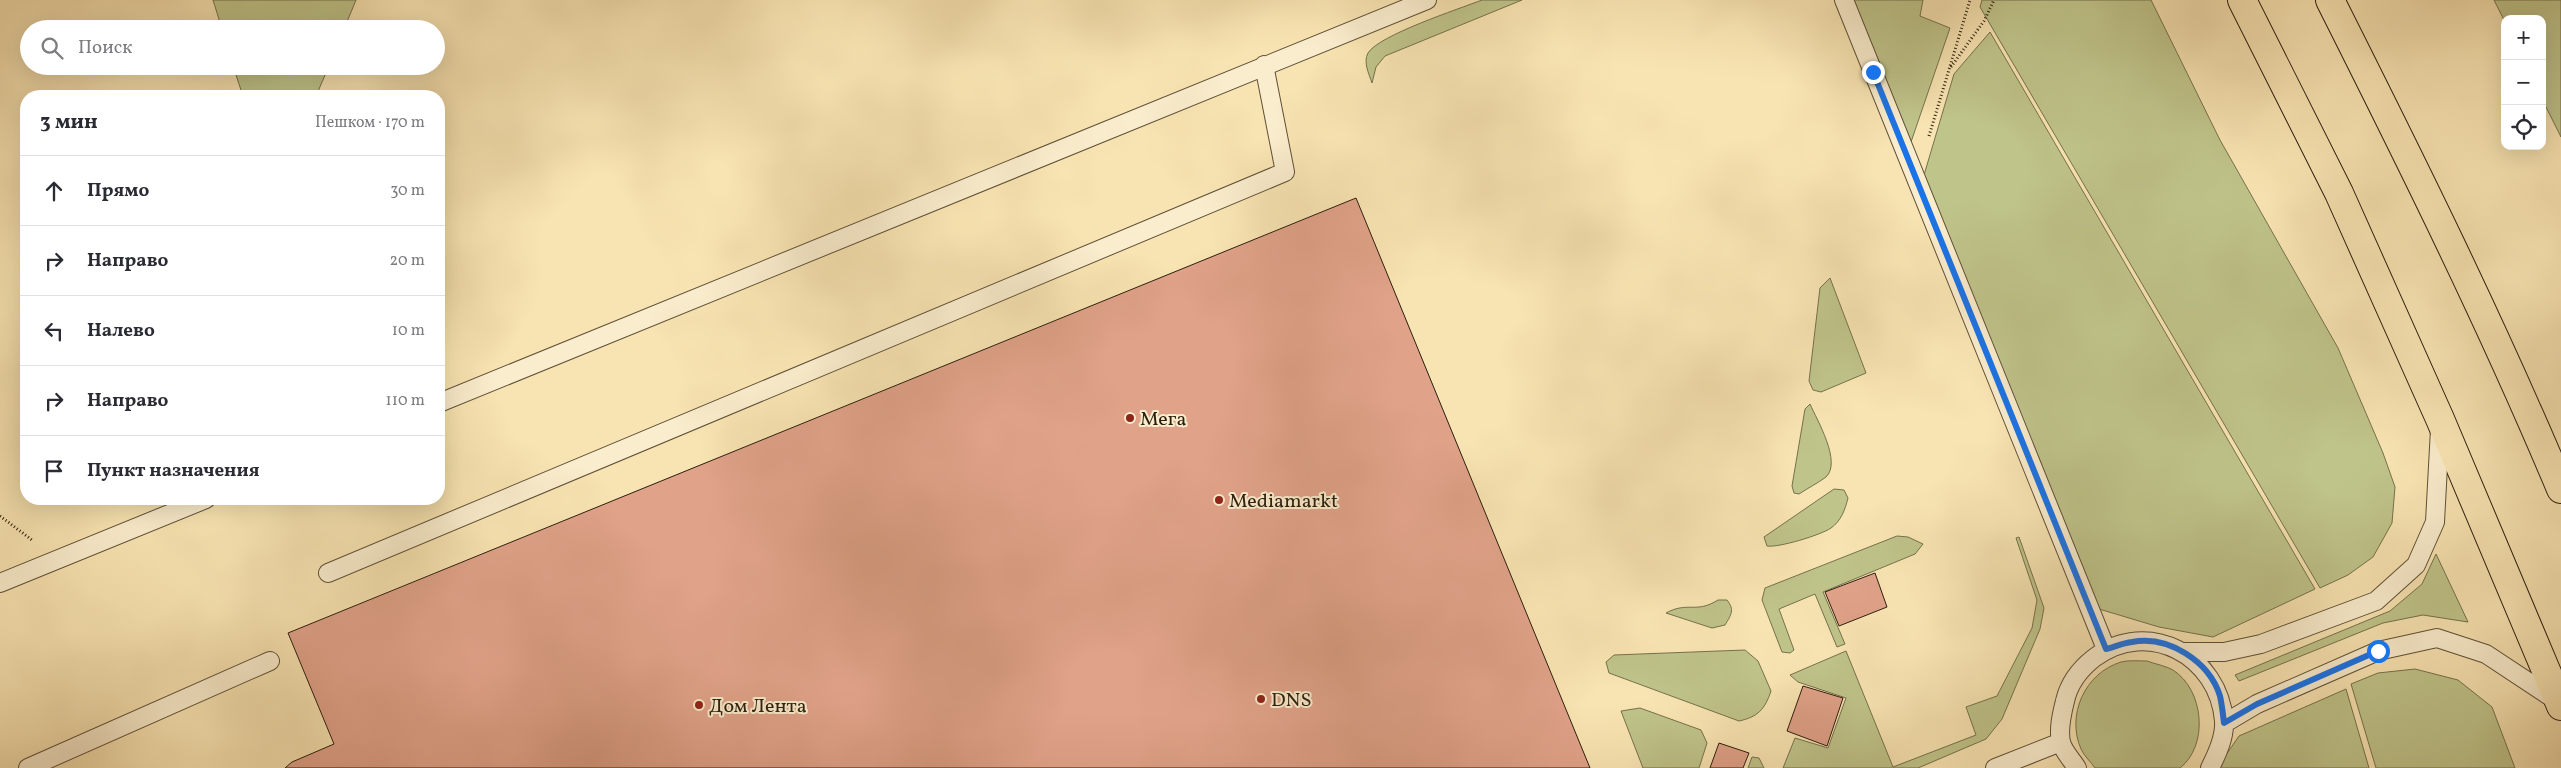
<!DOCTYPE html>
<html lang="ru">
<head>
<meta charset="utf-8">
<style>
  :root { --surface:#fff; --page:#f7f7f7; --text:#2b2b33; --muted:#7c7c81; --line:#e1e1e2 }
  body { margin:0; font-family:Vollkorn,serif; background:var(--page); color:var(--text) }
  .controls { position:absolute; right:15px; top:15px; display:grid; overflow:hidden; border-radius:10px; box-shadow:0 5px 20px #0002 }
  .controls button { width:45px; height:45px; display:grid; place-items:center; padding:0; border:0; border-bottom:1px solid var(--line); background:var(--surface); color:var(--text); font:25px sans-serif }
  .stop { position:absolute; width:15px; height:15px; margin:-11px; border:4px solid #1a73e8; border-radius:50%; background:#fff }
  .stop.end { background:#1a73e8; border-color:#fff; box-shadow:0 1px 5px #0008 }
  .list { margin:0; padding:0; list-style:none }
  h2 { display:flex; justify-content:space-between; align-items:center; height:65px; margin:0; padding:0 20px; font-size:21px }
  h2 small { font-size:16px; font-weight:400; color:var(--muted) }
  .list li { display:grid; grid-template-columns:32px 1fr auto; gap:15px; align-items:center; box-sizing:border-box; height:70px; padding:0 20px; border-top:1px solid var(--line) }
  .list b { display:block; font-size:19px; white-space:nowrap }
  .list em { font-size:16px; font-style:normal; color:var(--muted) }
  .icon { flex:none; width:28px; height:28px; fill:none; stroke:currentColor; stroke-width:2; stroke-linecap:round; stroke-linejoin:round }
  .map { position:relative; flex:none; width:2561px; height:768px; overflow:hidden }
  .search { position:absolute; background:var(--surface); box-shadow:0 5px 20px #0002; left:20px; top:20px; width:425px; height:55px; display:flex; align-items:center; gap:12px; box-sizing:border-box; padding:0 18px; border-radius:28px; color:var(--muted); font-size:19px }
  .panel { position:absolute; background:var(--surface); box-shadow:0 5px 20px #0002; left:20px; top:90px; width:425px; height:415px; border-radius:20px }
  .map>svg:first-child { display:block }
</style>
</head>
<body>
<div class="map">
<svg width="2561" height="768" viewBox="0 0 2561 768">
  <rect width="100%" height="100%" fill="#f8e4b2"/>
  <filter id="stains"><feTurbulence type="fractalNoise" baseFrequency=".004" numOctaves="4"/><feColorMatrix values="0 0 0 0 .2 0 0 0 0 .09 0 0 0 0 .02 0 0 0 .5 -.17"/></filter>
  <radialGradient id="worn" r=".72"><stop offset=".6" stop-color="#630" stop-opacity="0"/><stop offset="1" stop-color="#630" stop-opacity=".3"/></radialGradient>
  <path fill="#bfc48a" stroke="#76714c" d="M213,0H356L344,29H222Z
    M1482,0H1522L1385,56L1376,67L1372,83C1369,74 1363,62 1368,53C1379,35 1459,9 1482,0Z
    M1854,0H1923L1920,16L1950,28L1911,142Z
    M1982,0H2151L2220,140L2338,348L2383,453L2395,487L2392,523L2373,557L2348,575L2320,588L1980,7Z
    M2494,0H2561V137L2542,99V19H2505V22Z
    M1990,32L2315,589L2213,637L2159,627L2099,609L1924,175L1954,74Z
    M233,66H329L316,96H243Z
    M1830,278L1866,373L1821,392L1813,390L1809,381L1820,288Z
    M1810,404C1817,420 1842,462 1826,477C1818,483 1808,488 1799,494L1794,493L1792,486L1805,409Z
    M1834,489L1844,490L1848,498C1845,510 1841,521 1831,528C1821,535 1778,548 1767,546L1764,537Z
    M1897,536L1908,537L1923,544L1915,554L1823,592L1845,644L1837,647L1815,594L1779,609L1794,650L1790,653L1782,652L1762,600L1765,588Z
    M2019,537L2044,608L2040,629L2002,719L1986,739L1918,768H1783L1795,738L1828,748L1846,698L1798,682L1790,675L1846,651L1893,767L1976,735L1966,707L1997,696L2032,628L2037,600L2016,538Z
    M2436,554L2468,622L2423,615L2383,623L2239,681L2235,675L2390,611L2422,584Z
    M1718,600H1727C1735,610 1731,615 1725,625L1712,628L1666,613C1688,601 1696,614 1718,600Z
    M1745,650L1758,661L1771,691C1765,709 1758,717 1739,721L1609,673L1606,662L1614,655Z
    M2147,661C2155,664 2166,666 2173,670C2204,690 2209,745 2180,768H2095C2091,762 2084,756 2081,749C2066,715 2085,673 2121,662C2128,660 2139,661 2147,661Z
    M2415,669L2458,680L2492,707L2515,768H2376L2351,684L2378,673Z
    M2346,689L2369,768H2217L2239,736Z
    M1640,708L1701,730L1707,743L1699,768H1643L1621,711Z
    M1752,757L1759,758L1764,768H1748Z"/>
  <path fill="#e0a289" stroke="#2c1e0f" d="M1356,198L1590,768H285L292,762L334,744L288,633Z
    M1875,573L1887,607L1839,626L1825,592Z
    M1803,686L1843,698L1827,746L1787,731Z
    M1719,743L1749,753L1743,768H1710Z"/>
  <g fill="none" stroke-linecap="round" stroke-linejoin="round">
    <g stroke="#5f5038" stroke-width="20">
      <path id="service" d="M1844,0L2106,649
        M439,403L1427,0
        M328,573L1285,172L1264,65
        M0,583L206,499
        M2184,652H2224L2261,644L2376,601L2416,565L2435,522L2440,429
        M2225,723L2257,704L2378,651L2437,638L2486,654L2557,701
        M28,768L270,661
        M1995,768L2061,742
        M2077,768C2072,760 2063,751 2061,742C2058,729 2062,713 2065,701C2069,683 2080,669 2094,658C2148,617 2219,656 2224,721C2225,737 2217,754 2210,768"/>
    </g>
    <g stroke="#2c1e0f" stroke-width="30">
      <path id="primary" d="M2242,0L2339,193L2440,419L2561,706
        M2330,0C2411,161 2491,322 2561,489"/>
    </g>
    <path stroke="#2c1e0f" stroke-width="3" stroke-dasharray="1 2.5" stroke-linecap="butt" d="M1951,67L1984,21L1994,0
      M1929,136L1970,0
      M0,516L32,540"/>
    <use href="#service" stroke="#faedcd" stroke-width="18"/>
    <use href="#primary" stroke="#f8e4b2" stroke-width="28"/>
  </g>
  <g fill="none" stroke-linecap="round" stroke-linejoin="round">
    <path stroke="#1a73e8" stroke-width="6" d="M1873,72L2106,649C2114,647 2123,643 2132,642C2168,635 2209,661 2220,696C2222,705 2223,714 2224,723L2257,704L2378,651"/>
  </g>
  <g fill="#8f2418" stroke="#faedcd" stroke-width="2">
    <circle cx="1130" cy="418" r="5"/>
    <circle cx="1219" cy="500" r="5"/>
    <circle cx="1261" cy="699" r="5"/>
    <circle cx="699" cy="705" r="5"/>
  </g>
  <g text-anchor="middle" stroke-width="4" stroke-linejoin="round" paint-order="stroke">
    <g font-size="20" fill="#2c1e0f" stroke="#faedcd" text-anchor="start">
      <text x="1140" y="425">Мега</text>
      <text x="1229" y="507">Mediamarkt</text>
      <text x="1271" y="706">DNS</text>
      <text x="709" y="712">Дом Лента</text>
    </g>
  </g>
  <rect width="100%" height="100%" filter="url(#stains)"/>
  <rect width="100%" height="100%" fill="url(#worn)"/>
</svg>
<div class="controls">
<button>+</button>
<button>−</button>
<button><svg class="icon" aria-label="locate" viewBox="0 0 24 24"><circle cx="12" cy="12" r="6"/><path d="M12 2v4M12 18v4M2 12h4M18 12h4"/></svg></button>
</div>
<div class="stop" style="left:2378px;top:651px"></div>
<div class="stop end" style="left:1873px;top:72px"></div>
<div class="search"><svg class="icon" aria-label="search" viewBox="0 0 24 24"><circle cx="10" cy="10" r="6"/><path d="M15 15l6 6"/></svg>Поиск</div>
<section class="panel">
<h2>3 мин<small>Пешком · 170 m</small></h2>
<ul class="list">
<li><svg class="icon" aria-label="ahead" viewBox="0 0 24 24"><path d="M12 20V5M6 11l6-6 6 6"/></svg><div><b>Прямо</b></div><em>30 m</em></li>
<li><svg class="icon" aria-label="right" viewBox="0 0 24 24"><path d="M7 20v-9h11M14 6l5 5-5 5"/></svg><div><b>Направо</b></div><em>20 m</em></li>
<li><svg class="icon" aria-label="left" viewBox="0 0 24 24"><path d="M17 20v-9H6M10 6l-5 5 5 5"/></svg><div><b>Налево</b></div><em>10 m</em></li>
<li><svg class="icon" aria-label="right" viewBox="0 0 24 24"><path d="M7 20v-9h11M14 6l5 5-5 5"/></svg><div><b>Направо</b></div><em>110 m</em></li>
<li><svg class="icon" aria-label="arrive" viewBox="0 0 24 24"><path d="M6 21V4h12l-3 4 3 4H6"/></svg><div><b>Пункт назначения</b></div></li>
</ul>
</section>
</div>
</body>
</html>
